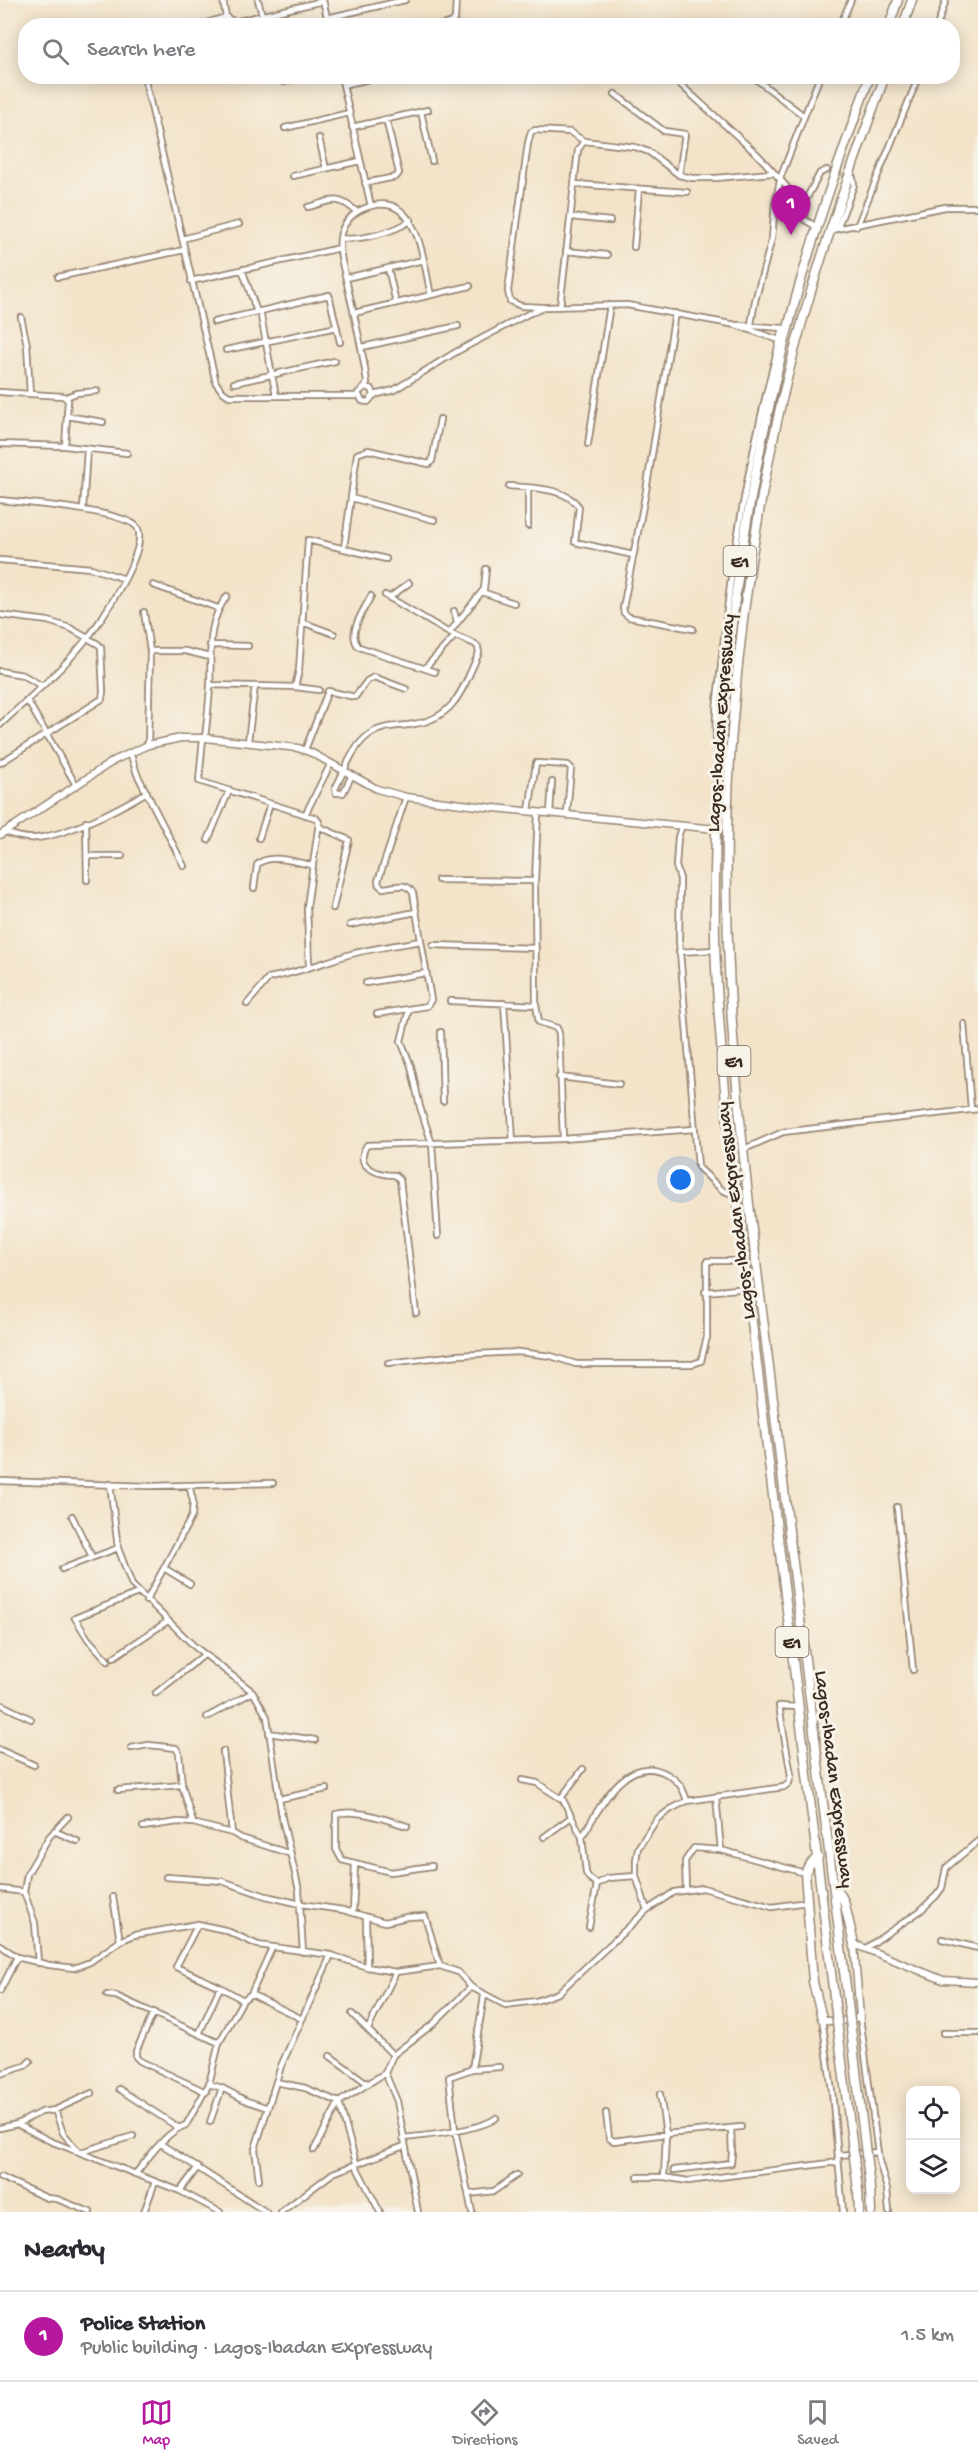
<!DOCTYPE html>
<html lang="en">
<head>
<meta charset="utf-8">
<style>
  :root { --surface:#fff; --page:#f2f2f3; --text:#2b2b33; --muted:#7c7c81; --line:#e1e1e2; --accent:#b5179e }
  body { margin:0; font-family:"Gochi Hand",sans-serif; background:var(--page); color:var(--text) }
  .controls { position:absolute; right:18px; bottom:18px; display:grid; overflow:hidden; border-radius:12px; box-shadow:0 3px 15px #0003 }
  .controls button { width:54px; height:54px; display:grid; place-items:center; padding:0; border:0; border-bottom:2px solid var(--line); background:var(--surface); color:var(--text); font:30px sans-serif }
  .you { position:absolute; left:681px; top:1180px; width:21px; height:21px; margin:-15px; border:4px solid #fff; border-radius:50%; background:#1a73e8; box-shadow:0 0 0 9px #1a73e833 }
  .badge { display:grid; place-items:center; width:39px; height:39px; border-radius:50%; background:var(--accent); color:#fff; font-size:20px; font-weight:700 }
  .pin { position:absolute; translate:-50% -50px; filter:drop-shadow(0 2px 3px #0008) }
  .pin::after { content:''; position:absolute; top:32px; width:21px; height:18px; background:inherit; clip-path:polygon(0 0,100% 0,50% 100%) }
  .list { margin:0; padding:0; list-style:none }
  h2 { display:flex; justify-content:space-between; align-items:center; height:78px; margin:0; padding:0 24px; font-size:26px }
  h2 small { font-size:20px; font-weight:400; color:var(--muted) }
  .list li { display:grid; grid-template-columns:39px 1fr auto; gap:18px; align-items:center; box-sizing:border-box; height:90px; padding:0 24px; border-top:2px solid var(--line) }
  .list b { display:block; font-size:22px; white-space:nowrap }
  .list p { margin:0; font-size:20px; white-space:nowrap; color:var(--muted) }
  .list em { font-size:20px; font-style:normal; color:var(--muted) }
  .icon { flex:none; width:33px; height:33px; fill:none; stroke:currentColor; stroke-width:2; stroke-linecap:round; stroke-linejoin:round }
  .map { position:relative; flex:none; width:978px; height:2212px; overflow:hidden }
  .search { position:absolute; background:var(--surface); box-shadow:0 3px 15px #0003; left:18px; right:18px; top:18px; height:66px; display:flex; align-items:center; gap:15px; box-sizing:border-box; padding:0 21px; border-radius:24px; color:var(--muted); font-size:22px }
  .sheet { height:168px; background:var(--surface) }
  nav { display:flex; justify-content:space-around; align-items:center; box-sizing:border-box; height:84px; border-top:2px solid var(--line); background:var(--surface); font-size:16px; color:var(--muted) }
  nav a { display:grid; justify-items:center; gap:3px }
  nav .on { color:var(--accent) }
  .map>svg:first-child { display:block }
</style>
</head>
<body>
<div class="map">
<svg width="978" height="2212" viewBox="0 0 978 2212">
  <rect width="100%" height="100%" fill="#f7f3e8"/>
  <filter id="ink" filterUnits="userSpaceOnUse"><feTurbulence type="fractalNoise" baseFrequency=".0167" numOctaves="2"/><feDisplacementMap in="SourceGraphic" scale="12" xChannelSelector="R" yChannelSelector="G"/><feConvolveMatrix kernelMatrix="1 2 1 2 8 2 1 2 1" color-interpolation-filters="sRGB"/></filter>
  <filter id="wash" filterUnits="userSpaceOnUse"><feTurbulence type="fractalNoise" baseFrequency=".008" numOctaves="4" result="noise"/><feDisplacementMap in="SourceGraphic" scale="24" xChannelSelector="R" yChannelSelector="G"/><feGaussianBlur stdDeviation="1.35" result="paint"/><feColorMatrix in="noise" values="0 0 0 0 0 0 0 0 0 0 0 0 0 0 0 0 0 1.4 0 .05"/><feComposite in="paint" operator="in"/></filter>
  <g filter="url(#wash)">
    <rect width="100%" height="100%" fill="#f3e3c9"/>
  </g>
  <g filter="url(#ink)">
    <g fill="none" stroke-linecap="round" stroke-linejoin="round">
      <path stroke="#cebea7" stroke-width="4.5" stroke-dasharray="4.5 2" stroke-linecap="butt" d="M827,170L850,177"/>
      <g stroke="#978674" stroke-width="8">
        <path id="minor" d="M223,0L226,17L234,22L323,1
          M258,0L262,15
          M323,0L329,26
          M327,18L405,0
          M196,26L226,17
          M438,26L450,23L455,19L456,0
          M840,26L851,0
          M937,26L946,0
          M144,76L216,383L222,391L229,396H358
          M341,76L371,206
          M671,76L759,156L803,205L805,220L817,227
          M752,76L804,116
          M284,82L305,76
          M343,85L382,76
          M615,94L664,131L685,134L679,175
          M421,112L432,161
          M352,127L428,110
          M285,128L349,113
          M319,138L326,169
          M293,176L360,161
          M365,183L396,177L399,173L386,119
          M575,184L687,192
          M803,205L820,173L827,170
          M308,207C332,201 337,194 357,212
          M571,217L610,221
          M857,226L919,76
          M837,229L854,185L853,178
          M831,230L945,207H978
          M340,238C359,241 396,232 411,220
          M182,239L239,224
          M634,247L639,189
          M566,251L607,255
          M388,268L396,303
          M242,269L257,312
          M58,277L184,250
          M346,278L423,260
          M191,281L340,248
          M543,307L521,306L510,301L508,291L528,143L531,132L535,130L570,132L584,141L635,147L649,152L679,175L692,178H716L772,173
          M560,307L578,150L584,141
          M260,311L276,396
          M354,313L470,286
          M675,313L646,491L623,608L624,613L629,617L693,629
          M21,317L27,345L30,394L63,396L68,400L65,446
          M214,322L329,295L340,342
          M739,325L784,328
          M750,330L755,301L772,238L775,204L781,176L820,76
          M362,347L458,326
          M226,350L337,327
          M234,383L335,361
          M365,387L367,383C363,351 355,319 348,288C345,272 338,254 340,238C342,224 352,213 365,208C418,187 423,261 431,295
          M0,392L30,394
          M374,395L372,389L365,387L358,393L362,401L368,402L374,395L394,390L456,352L528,314L546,307L627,305L736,325L782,341
          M66,397L77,393L97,391
          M67,416L103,422
          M0,444L65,446L127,453
          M588,444L610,305
          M509,486C530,488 566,487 579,507L575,542L633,555
          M528,488V526
          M351,498L434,520
          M0,500C28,503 115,510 135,525C155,541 99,625 85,641C60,672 29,698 0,725
          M83,510L87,449
          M344,548L357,454L368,450L429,464L432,461L440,419
          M0,560L91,568L125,579
          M153,585L218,608
          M482,592L514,603
          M371,596C364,610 346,634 359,647L435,672
          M389,598L409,583
          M454,611L457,622
          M144,612L150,651L148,745
          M0,615L48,621L70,628L98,644L101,647L103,692L102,699L0,763
          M302,622L334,634
          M449,633L484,589L486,569
          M210,645L248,646
          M150,651H185L210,657
          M425,668L455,636
          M0,671L23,675L42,686
          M210,685L295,687L299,670L308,540L386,559
          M295,687L319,690
          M27,700L76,785
          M203,738L199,781L316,818L319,822L307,907L309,966
          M205,738C207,721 209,704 210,686C212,652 205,626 227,596
          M248,741L255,686
          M717,748C713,719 719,686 722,657C732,546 754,435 783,328
          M305,750L328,691L355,697L367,681L374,677L406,689
          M130,752L137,774L184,866
          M352,775L343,793H336L335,789C344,772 353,745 370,734C383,725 400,727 414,724C456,718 463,687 479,653L478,647L475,644L449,633L385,595
          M529,811L536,763L568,765L571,768L567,814
          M538,813L535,881L536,1005L539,1022L557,1028L559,1033L563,1139
          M550,813L552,782
          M305,815L331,763
          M86,822L87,880
          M682,825L678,837L676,866L680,879L679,940L698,1167L722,1190L737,1196
          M320,827L349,840L333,908
          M5,832C15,836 25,839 36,838C69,835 120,808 147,792
          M259,838L270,804
          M208,840L229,791
          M88,856H122
          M438,880L535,881
          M254,888L257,865C269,852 297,863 312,865
          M350,925L416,912
          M433,945L536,948
          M679,952L715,950
          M366,983L426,973
          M450,1001L536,1005
          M504,1003L513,1141
          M247,1004L269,978C297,973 324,962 351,954C373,948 398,945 421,941
          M409,1009L401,1041L411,1066L420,1107L432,1144L438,1236
          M377,1014L427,1006L431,1000L413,893C406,881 394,887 383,888L379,885L378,881L406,797
          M964,1024L971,1109
          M441,1032L443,1101
          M559,1077L619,1084
          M742,1150L783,1132L978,1109
          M705,1292L748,1288
          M416,1313L400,1180L395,1175C379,1175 352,1167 367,1145L563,1139L694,1129
          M388,1363L458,1355L519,1352L551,1356L576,1364H693L701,1361L707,1337V1261H734L744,1257
          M0,1481L149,1486L273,1483
          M110,1484L118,1548L132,1585L194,1646L253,1692L267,1717L282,1818L299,1890L303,1952
          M897,1507L913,1670
          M72,1516L92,1557
          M164,1568L190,1584
          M62,1569L118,1548
          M146,1601L192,1516L193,1501L189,1485
          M114,1657L168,1621
          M108,1661L88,1639L75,1618L138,1593
          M156,1693L204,1655
          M0,1704L31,1719
          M207,1717L253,1692
          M269,1733L315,1740
          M131,1748L149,1745L176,1748L179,1753L182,1785L193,1823
          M0,1750L34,1765
          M223,1751L232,1833
          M522,1780L537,1783L563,1800L582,1837L586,1873L589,1878L597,1884
          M118,1790L182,1785
          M716,1797L721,1850
          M561,1798L583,1769
          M279,1799L327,1789
          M407,1826C386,1820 358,1808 336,1814V1849L342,1860L391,1872L432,1866
          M143,1827L178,1822L193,1823L232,1833L241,1838L291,1854
          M54,1831L77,1841
          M544,1837L570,1818
          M582,1837C599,1809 625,1753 665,1773C678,1780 683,1787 687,1801
          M166,1877L222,1881L266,1896L301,1904L343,1910L385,1922L407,1917L425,1916L440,1966
          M1,1889L24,1892
          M686,1889L685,1861L694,1848L721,1850L805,1873
          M113,1897L120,1941
          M647,1910L636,1876V1860L638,1848L657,1819L671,1809L687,1801L784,1787L789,1783L791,1775L779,1706L799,1707
          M353,1913L355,1863
          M366,1918L367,1967
          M198,1924L176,1967L220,1987L243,2000
          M589,1927L597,1884L608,1878L636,1876
          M942,1939L978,1948
          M0,1945L17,1957L49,1965L74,1968L90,1962L120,1941L134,1935L198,1924L225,1930L258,1945L331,1955L367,1967L396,1972L440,1966L458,1972L471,1987L505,2005L536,2001L558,1993L647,1910L674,1892L703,1888L772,1907L807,1902
          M866,1948L920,1911L936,1896L942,1888L946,1868L978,1841
          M38,1963L35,1923L24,1892L27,1874L49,1837L68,1817
          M0,1991L17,1957
          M251,1994L302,2019
          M107,1995L116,1996L219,2043
          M154,2012L136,2051V2057L140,2061L206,2092
          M352,2014L393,2055
          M860,2017L879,2161L887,2189L889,2212
          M822,2018L832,2091L843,2212
          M368,2029L396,1972
          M943,2033H978
          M199,2034L220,1987
          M330,2056L367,2083
          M472,2069L500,2067
          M385,2073L397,2101L418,2212
          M0,2074L25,2066L30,2061
          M276,2082L305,2088L339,2102L358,2170L380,2212
          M209,2084L222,2088L210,2122
          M222,2088L247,2101L268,2108
          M119,2089L179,2128
          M660,2094L666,2134L664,2177L688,2181L838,2162
          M55,2110L63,2133L78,2151
          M606,2113L609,2138L614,2141L666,2134L741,2127
          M17,2124L50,2141L180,2191L198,2167
          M0,2128L17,2124L41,2112L55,2110L92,2093
          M403,2138C424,2136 481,2130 496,2118
          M161,2144L266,2212
          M314,2150L339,2102L385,2073L393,2055L433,2024L471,1987
          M81,2152L133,2136
          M838,2155L878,2152
          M674,2170L731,2163L732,2153L731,2129
          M135,2174C149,2158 165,2132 186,2125L209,2084L219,2043L243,2000L251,1994L272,1948
          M0,2177L47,2198L57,2199L90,2212
          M638,2177H664
          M259,2180L255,2149L281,2066L331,1955
          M180,2191L220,2212
          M469,2194L494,2191L517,2175
          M144,2212L155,2182
          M281,2212L333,2173L404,2146
          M472,2212L455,2130L449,2077L472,2069L484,1996"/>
      </g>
      <g stroke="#978674" stroke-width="9">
        <path id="tertiary" d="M0,835L115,760L148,745L181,738H205L298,748L312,753L377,789L406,797L494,808L717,829
          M822,2018C833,2025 848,2020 860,2017L854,1944L943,1980L978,1982"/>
      </g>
      <g stroke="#978674" stroke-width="11">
        <path id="motorway" d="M889,26L898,0
          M903,26L912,0
          M818,1857L809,1865L805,1873L813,1982L822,2018
          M835,1885L844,1901L854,1944
          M847,1995C820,1791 796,1587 771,1383C744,1167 714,950 732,731C743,585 767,439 809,298C831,224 858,150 885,76
          M834,1997L728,1126C723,1064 716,1001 715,938C712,723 739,509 795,301C816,225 843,150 870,76
          M870,2188L871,2212
          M858,2190L859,2212"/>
      </g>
      <use href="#minor" stroke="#fff" stroke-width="4.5"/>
      <use href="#tertiary" stroke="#fff" stroke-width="6"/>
      <use href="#motorway" stroke="#fff" stroke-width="8"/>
      <g stroke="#978674" stroke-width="11" stroke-linecap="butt">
        <path id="motorway-bridge" d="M847,1995L870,2188
          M834,1997L858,2190"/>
      </g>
      <use href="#motorway-bridge" stroke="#fff" stroke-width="8"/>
    </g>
  </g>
  <g text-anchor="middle" stroke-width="6" stroke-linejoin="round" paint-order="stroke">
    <g fill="#f7f3e8" stroke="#73665b" stroke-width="1.5">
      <rect x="723.5" y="546" width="33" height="30" rx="4.5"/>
      <rect x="717.5" y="1046" width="33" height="30" rx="4.5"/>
      <rect x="775.5" y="1627" width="33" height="30" rx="4.5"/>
    </g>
    <g font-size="18" font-weight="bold" fill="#3b2a1e">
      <text x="740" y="567">E1</text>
      <text x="734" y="1067">E1</text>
      <text x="792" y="1648">E1</text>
    </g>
    <g font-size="20" fill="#3b2a1e" stroke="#f7f3e8">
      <text transform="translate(719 723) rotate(-86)" y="7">Lagos-Ibadan Expressway</text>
      <text transform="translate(734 1211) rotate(-97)" y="7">Lagos-Ibadan Expressway</text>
      <text transform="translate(836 1779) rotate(83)" y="7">Lagos-Ibadan Expressway</text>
    </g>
  </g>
</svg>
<div class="controls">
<button><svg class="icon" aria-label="locate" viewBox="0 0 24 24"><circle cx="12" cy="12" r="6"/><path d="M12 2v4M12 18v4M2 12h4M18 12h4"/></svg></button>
<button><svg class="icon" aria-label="layers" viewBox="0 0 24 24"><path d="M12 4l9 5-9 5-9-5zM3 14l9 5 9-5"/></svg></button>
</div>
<div class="you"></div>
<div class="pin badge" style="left:791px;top:235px">1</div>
<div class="search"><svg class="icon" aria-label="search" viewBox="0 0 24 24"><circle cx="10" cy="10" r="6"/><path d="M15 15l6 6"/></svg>Search here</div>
</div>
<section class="sheet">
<h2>Nearby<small></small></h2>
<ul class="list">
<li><span class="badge">1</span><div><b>Police Station</b><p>Public building · Lagos-Ibadan Expressway</p></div><em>1.5 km</em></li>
</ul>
</section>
<nav>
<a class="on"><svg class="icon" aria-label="map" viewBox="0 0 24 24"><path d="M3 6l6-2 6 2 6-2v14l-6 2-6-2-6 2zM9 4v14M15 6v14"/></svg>Map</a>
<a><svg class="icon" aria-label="directions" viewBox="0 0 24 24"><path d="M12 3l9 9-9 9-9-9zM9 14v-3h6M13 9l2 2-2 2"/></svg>Directions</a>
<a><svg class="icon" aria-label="saved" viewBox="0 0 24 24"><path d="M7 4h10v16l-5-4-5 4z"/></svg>Saved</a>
</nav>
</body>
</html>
